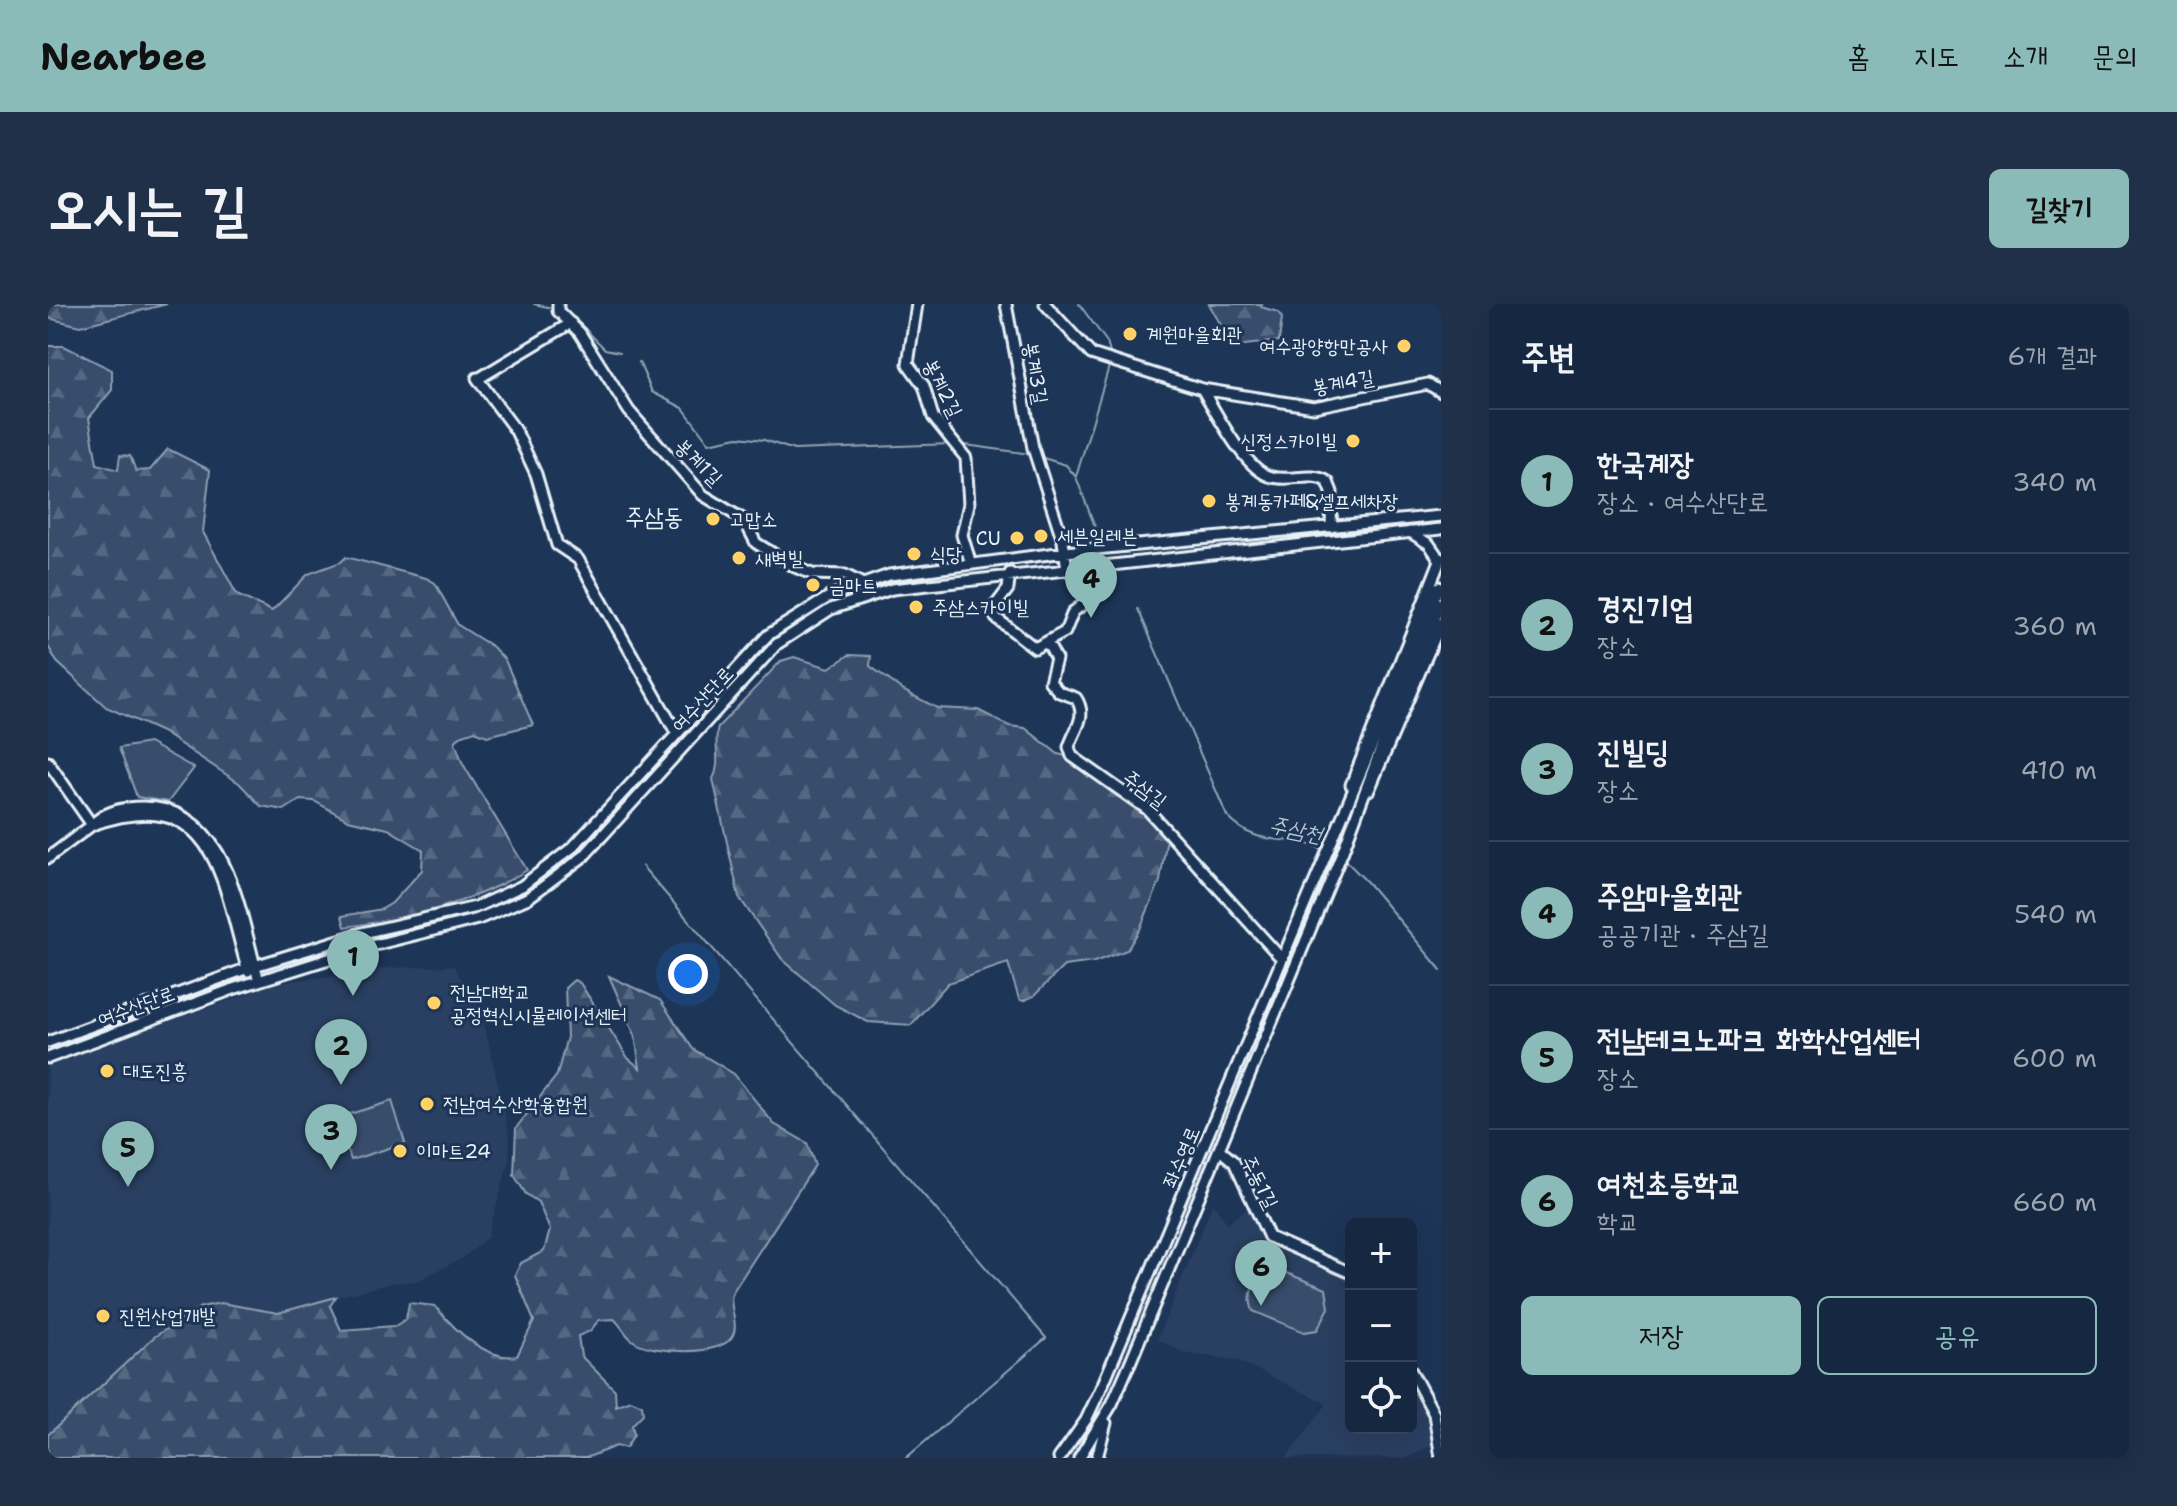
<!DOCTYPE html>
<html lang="ko">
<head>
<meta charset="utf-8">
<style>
  :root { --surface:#162841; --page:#1f3048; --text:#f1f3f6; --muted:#9ea6b1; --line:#35445a; --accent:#8bbbb9 }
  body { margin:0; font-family:"Shantell Sans","Poor Story",sans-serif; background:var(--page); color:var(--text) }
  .controls { position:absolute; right:24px; bottom:24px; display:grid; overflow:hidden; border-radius:12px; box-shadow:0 8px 32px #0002 }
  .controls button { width:72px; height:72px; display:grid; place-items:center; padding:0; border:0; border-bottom:2px solid var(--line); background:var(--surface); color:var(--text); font:40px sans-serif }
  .you { position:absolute; left:640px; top:670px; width:28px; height:28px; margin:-20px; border:6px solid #fff; border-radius:50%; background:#1a73e8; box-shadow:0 0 0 12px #1a73e833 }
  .badge { display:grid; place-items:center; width:52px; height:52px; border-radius:50%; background:var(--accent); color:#111; font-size:26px; font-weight:700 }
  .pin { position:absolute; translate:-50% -66px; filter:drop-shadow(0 2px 4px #0008) }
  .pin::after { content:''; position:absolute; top:42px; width:28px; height:24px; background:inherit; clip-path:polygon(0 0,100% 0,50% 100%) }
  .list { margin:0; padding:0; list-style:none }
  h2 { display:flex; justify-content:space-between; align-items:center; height:104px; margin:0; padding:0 32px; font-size:34px }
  h2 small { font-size:26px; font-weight:400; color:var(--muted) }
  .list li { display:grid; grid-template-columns:52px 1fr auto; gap:24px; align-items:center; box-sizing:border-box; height:144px; padding:0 32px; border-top:2px solid var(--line) }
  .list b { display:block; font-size:30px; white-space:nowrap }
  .list p { margin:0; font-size:26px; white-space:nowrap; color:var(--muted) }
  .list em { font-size:26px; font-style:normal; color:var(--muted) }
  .actions { display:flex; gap:16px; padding:24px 32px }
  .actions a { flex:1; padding:18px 0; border:2px solid var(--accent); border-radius:12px; text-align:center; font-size:28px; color:var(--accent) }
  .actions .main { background:var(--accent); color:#111 }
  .icon { flex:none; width:44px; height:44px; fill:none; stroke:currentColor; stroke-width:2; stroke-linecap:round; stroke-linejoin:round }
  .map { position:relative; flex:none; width:1393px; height:1154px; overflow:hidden; border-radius:12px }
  header { display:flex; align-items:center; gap:48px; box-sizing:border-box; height:112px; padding:0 40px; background:var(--accent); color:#111 }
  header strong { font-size:38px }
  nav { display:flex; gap:44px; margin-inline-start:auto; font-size:28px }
  .intro { display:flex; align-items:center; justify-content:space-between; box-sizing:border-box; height:192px; padding:0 48px }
  h1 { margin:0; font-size:56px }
  .button { padding:20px 36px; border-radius:12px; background:var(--accent); color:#111; font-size:28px; font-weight:700 }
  main { display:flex; gap:48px; padding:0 48px }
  aside { flex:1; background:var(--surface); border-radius:12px; box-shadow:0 8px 32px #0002 }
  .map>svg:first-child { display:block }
</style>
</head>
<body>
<header>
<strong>Nearbee</strong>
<nav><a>홈</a><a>지도</a><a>소개</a><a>문의</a></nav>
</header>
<div class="intro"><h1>오시는 길</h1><a class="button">길찾기</a></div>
<main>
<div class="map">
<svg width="1393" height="1154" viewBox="0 0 1393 1154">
  <defs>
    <pattern id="forest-firs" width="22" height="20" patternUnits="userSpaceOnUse" patternTransform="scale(2)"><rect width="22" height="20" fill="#374d6c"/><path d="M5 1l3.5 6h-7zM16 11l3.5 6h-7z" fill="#546782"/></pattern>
  </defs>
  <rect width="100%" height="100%" fill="#1d3557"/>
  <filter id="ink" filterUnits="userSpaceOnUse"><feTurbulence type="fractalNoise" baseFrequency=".0125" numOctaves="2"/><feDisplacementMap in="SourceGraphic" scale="16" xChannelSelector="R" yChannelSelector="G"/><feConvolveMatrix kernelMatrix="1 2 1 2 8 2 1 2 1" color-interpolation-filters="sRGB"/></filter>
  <g filter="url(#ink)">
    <path fill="#2a4162" d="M406,662L434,710L462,835L461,857L439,934L415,954L369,977L343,979L230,1009L173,999L153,1003L106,1033L0,1131V761L230,679L339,664Z
      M1165,899L1179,919L1205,901L1216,926L1303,969V1124H1363V1071L1383,1114L1387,1140L1358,1154H1238L1279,1100L1191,1057L1136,1049L1109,1035Z"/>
    <path fill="url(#forest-firs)" stroke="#909fb2" stroke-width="2" d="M0,0H119L32,22L0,14Z
      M1161,0H1214L1213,3L1230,8L1234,14L1231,37L1188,42L1183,39Z
      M0,42H16L64,66V86L41,114L49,160L70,166L72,151L82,152L88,167L102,166L120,145L162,166L155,228L189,291L224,307L260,270L293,258L298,253L378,274L387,279L410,321L445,343L457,356L485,421L439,432L427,427L412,432L407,438L415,460L479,566C424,600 360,614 297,623L294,612L334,605L344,599L374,566L375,546L340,525L300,516L266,497L252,496L236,506L213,502L191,479L114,428L58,403L9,358L0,342Z
      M801,351L823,352L822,362L856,387L889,404L930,406L961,422L977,424L1010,450L1026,454L1120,527L1112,577L1092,625L1079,646L1046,658L1016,662L986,692L975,697L971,695L960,659L900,679L863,721L820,718L787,701L734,655L691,593L665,475C674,458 665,441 670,423L733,357L746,353L781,364Z
      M561,672L612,696L645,745L686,770L726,820L759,839L767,861L684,989C680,1002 692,1021 684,1033C671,1053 606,1049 587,1038C578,1033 574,1022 566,1015L551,1016L542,1027L530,1032L533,1052L567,1086L568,1102L583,1096L594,1101L595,1110L584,1121L586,1130L578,1144L568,1142L538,1154H0V1131L106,1033L153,1003L173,999L230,1009L288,993L282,1002L293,1026L347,1022L358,1015L361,999L387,1002C406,1025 437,1057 469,1052L486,1017L467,971L473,959L496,947L502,926L490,898L478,890L466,871L468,824L509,771L519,733L517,684L526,676L532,679L580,754L592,764L587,731Z"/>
    <path fill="#374d6c" stroke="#909fb2" stroke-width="2" d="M101,439L146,464L120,498L89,493L71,444Z
      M344,797L357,839L303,856L289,814Z
      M1226,964L1278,985L1281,1004L1269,1026L1256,1028L1205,1007C1198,990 1207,966 1226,964Z"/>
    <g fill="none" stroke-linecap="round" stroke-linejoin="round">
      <path stroke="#95a4b5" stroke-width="2" d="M486,0L504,4
        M1031,0L1059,38L1063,53
        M533,21L557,45L572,48
        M591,58L604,88L635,104L661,139L690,133L716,136L746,146L903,140
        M910,140L982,150
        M992,153L1018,161L1028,173
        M1049,228L1028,173L1062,59
        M1090,305L1179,512C1211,547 1240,528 1275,546
        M1296,555L1319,578L1393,666
        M594,562L998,1034L858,1154"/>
      <g stroke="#e8f1f8" stroke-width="15">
        <path id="minor" d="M510,0V7L532,29L581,107L655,191L696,216L708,239L747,263L764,270L797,271L813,279
          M869,0L860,60L876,82L885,113L918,154L921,200L914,231L923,260
          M958,0L985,144L1015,237L1019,265
          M997,0L1043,50L1154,85L1266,103L1380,80L1393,88
          M429,74L468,127L488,170L509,241L530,255L629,430
          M430,75L523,19
          M1154,85C1168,108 1197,167 1224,173C1243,178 1264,167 1280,178L1284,188L1283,223
          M1362,228L1381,240L1392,256
          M962,269L960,285L944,306L948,314L987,344L1017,328L1025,308L1045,293L1043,262
          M1000,340L1008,355L1002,378L1011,388L1028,394C1040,413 1027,424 1021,443L1024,452L1099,505L1234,655
          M0,458L44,521L0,554
          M1303,481L1393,254
          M1321,486L1393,319
          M200,667C173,577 170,477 44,521C57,507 76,503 95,503C182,503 192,613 211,677
          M0,738L200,664L314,629L428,603L474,582L525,543L720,331L784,291L841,271L1017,248L1393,212
          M0,754L188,684L319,643L430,615L480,594L536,552L729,340L783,305L844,285L1393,225
          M1172,846L1186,858L1221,933L1303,969
          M1363,1067L1386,1110L1393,1154
          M1011,1154L1038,1116L1055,1080L1391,283
          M1031,1154L1064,1100L1082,1059L1295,547L1342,420L1393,299
          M1049,1154L1058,1119"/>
      </g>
      <use href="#minor" stroke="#1d3557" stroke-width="9"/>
    </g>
  </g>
  <g fill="#ffd166" stroke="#1d3557" stroke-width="3">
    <circle cx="1082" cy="30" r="8"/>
    <circle cx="1356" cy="42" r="8"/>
    <circle cx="1305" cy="137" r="8"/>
    <circle cx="1161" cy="197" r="8"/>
    <circle cx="665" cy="215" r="8"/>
    <circle cx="993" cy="232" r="8"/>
    <circle cx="969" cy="234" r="8"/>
    <circle cx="866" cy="250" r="8"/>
    <circle cx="691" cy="254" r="8"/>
    <circle cx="765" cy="281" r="8"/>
    <circle cx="868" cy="303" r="8"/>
    <circle cx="386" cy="699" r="8"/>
    <circle cx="59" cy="767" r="8"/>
    <circle cx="379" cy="800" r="8"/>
    <circle cx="352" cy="847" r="8"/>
    <circle cx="55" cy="1012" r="8"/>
  </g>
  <g text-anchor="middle" stroke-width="6" stroke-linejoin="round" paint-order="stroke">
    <g font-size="20" fill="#e8f1f8" stroke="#1d3557" text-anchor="start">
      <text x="1098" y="37">계원마을회관</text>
      <text x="1340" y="49" text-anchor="end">여수광양항만공사</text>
      <text x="1289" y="144" text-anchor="end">신정스카이빌</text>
      <text x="1177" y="204">봉계동카페&amp;셀프세차장</text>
      <text x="681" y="222">고맙소</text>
      <text x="1009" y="239">세븐일레븐</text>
      <text x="953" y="241" text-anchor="end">CU</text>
      <text x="882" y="257">식당</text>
      <text x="707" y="261">새벽빌</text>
      <text x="781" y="288">금마트</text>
      <text x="884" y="310">주삼스카이빌</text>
      <text x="402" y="695">전남대학교<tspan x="402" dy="23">공정혁신시뮬레이션센터</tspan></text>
      <text x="75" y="774">대도진흥</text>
      <text x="395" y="807">전남여수산학융합원</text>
      <text x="368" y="854">이마트24</text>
      <text x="71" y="1019">진원산업개발</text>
    </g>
    <g font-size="20" fill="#e8f1f8" stroke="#1d3557">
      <text transform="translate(988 69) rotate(80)" y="7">봉계3길</text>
      <text transform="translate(1295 78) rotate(-10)" y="7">봉계4길</text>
      <text transform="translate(895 84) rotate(63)" y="7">봉계2길</text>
      <text transform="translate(651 158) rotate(45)" y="7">봉계1길</text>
      <text transform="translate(654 395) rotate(-47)" y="7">여수산단로</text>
      <text transform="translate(1097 485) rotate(37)" y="7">주삼길</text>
      <text transform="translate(88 702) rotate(-20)" y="7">여수산단로</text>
      <text transform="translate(1133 853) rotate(-67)" y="7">좌수영로</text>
      <text transform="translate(1212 878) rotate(63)" y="7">주동1길</text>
    </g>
    <g font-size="22" font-style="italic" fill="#b7c4d1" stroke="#1d3557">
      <text transform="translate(1248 525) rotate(12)" y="8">주삼천</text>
    </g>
    <g font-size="24" fill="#e8f1f8" stroke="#1d3557">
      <text x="606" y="221">주삼동</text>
    </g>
  </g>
</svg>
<div class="controls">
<button>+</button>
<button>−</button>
<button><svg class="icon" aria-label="locate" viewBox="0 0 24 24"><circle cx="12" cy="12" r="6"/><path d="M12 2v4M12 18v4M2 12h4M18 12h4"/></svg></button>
</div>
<div class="you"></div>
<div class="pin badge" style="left:305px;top:692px">1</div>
<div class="pin badge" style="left:293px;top:781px">2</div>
<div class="pin badge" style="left:283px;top:866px">3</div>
<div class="pin badge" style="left:1043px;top:314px">4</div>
<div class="pin badge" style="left:80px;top:883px">5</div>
<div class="pin badge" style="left:1213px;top:1002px">6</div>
</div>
<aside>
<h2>주변<small>6개 결과</small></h2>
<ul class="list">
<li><span class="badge">1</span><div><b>한국계장</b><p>장소 · 여수산단로</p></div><em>340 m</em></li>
<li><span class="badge">2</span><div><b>경진기업</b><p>장소</p></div><em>360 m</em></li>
<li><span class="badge">3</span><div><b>진빌딩</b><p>장소</p></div><em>410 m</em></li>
<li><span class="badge">4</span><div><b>주암마을회관</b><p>공공기관 · 주삼길</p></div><em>540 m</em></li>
<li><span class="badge">5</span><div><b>전남테크노파크 화학산업센터</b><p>장소</p></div><em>600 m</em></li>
<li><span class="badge">6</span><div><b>여천초등학교</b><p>학교</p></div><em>660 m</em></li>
</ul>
<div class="actions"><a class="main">저장</a><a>공유</a></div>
</aside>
</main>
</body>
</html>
